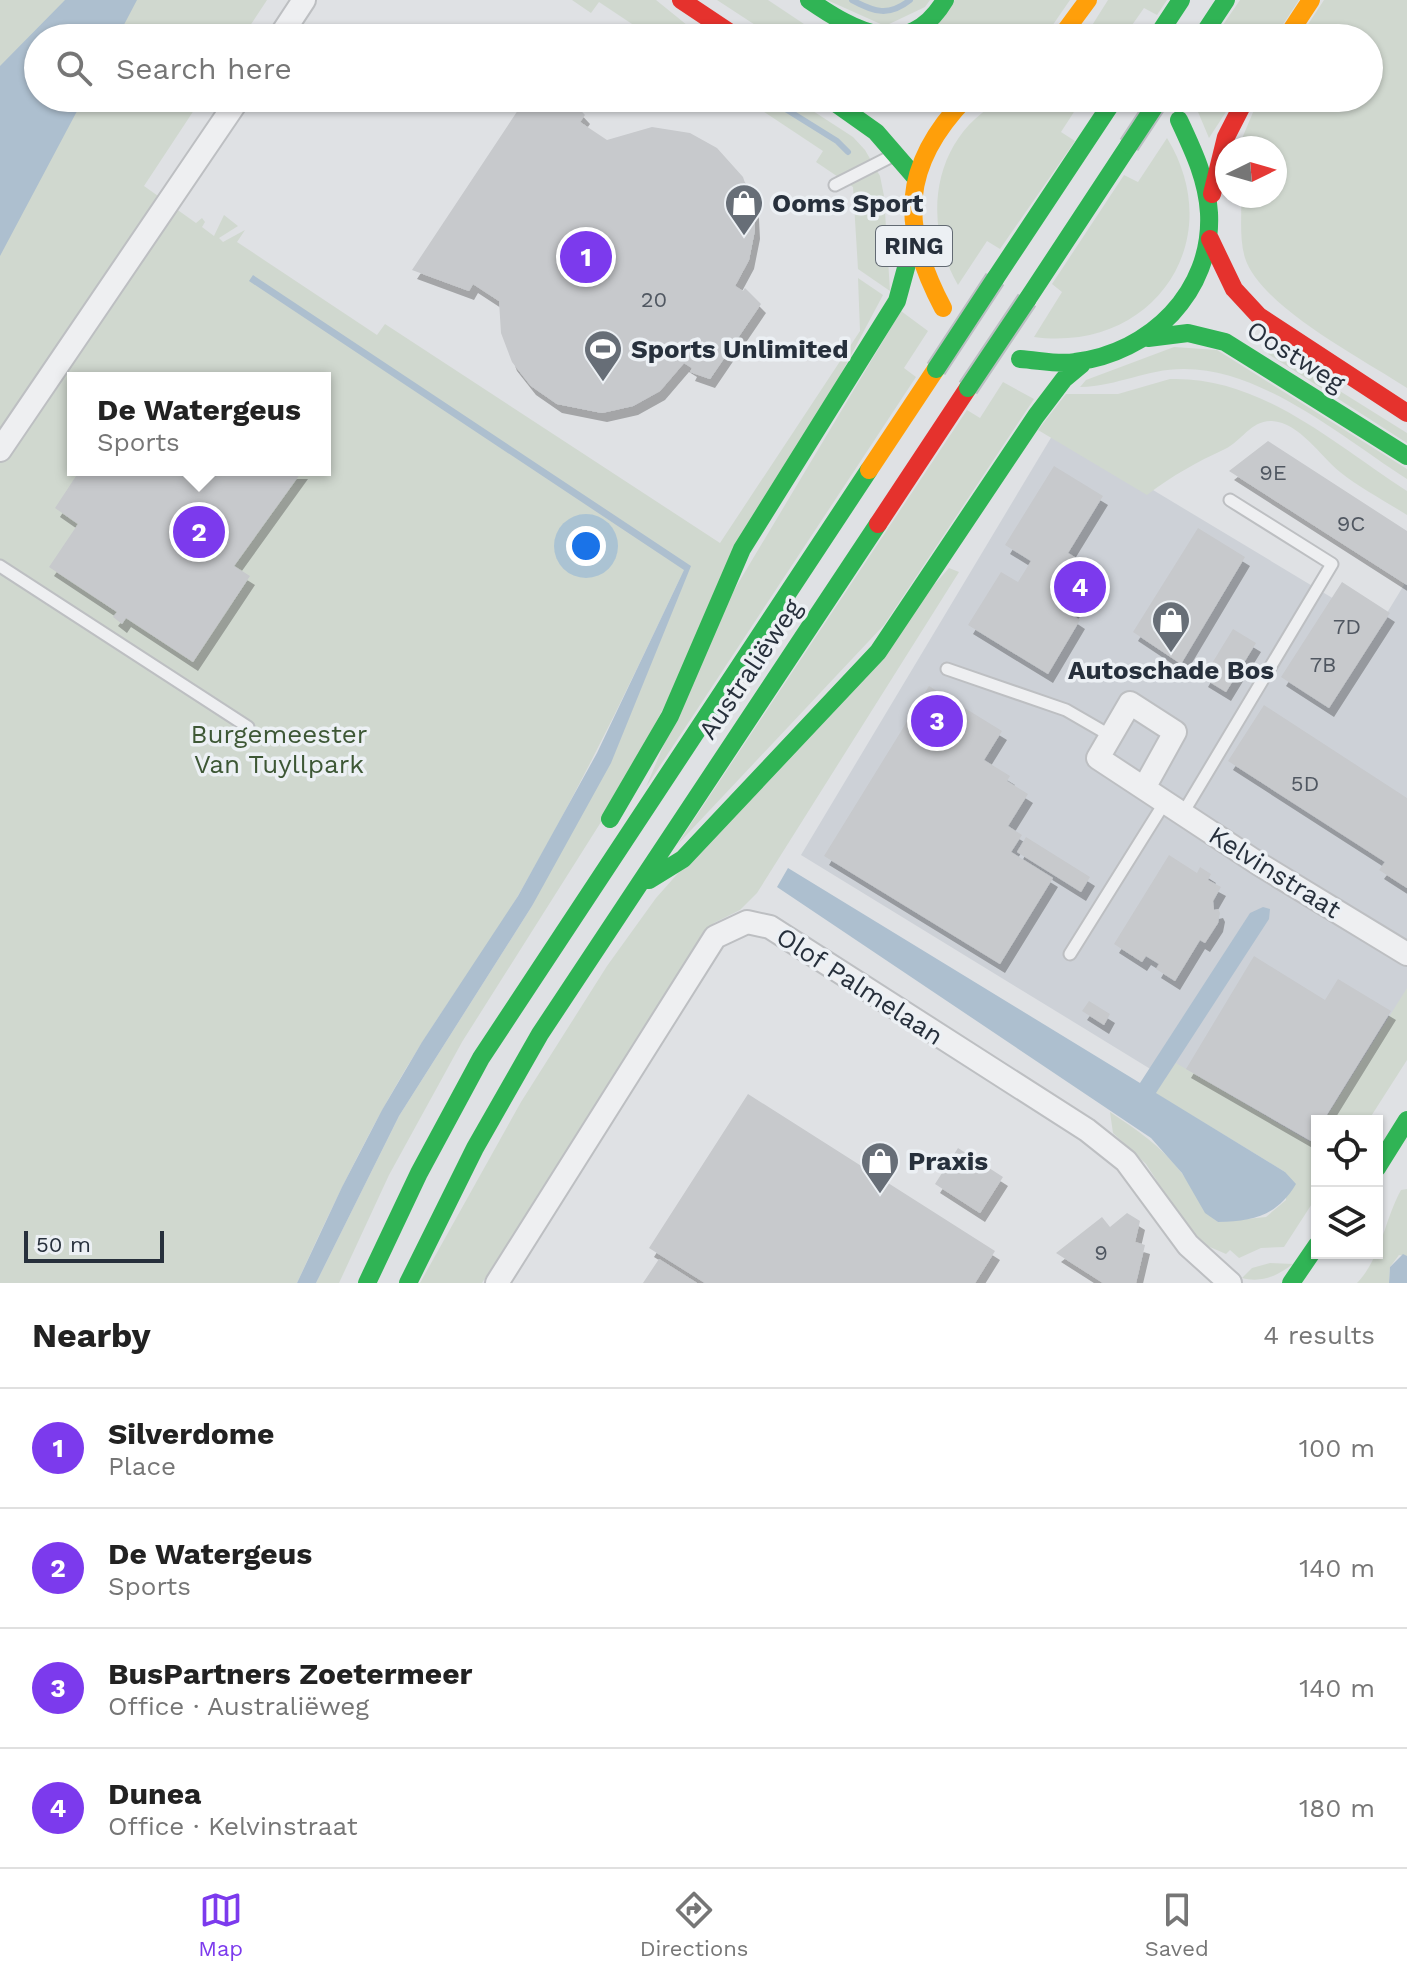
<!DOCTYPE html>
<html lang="en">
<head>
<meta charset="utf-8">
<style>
  :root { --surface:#fff; --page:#f2f2f2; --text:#222; --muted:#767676; --line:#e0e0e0; --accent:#7c3aed }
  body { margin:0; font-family:"Work Sans",sans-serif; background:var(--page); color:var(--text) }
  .controls { position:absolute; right:24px; bottom:24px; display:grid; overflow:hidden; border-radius:0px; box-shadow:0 2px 6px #0004 }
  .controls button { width:72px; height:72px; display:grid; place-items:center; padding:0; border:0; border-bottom:2px solid var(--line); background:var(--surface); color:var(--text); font:40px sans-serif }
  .compass { position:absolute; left:1215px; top:136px; width:72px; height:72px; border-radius:50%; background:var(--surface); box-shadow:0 2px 6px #0004; rotate:85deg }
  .scale { position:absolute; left:24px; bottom:20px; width:140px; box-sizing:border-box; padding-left:8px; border:4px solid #27303c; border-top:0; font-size:22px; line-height:28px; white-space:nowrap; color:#27303c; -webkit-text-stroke:6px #ecf0f4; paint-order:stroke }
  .you { position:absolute; left:586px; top:546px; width:28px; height:28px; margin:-20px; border:6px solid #fff; border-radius:50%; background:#1a73e8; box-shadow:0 0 0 12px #1a73e833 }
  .badge { display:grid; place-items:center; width:52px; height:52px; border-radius:50%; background:var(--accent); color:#fff; font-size:26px; font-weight:700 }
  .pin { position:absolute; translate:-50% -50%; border:4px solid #fff; box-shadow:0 2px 8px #0006 }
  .popup { position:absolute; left:67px; top:372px; width:264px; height:104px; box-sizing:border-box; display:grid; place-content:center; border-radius:0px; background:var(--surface); filter:drop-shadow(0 2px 6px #0005); font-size:26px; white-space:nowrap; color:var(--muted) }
  .popup b { font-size:30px; color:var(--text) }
  .popup::after { content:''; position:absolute; left:50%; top:100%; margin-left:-16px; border:16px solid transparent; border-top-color:var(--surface) }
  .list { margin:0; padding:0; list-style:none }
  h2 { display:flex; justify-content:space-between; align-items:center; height:104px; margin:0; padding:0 32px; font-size:34px }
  h2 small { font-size:26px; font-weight:400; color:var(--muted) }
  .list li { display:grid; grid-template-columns:52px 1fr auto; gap:24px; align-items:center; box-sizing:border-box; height:120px; padding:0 32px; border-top:2px solid var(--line) }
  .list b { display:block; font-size:30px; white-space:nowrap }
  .list p { margin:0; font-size:26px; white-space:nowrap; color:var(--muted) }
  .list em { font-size:26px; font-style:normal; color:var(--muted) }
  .icon { flex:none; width:44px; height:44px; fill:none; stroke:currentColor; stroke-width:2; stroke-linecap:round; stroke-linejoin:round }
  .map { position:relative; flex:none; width:1407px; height:1283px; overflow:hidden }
  .search { position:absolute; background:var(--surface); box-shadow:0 2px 6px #0004; left:24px; right:24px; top:24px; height:88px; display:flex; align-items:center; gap:20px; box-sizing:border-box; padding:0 28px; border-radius:44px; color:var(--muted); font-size:30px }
  .sheet { height:584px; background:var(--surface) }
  nav { display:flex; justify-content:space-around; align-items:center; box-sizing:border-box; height:112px; border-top:2px solid var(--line); background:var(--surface); font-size:22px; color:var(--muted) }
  nav a { display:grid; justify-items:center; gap:4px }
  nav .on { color:var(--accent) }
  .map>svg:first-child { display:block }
</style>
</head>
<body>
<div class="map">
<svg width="1407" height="1283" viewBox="0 0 1407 1283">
  <defs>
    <filter id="shadow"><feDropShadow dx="5" dy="9" stdDeviation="0" flood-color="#0004"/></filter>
  </defs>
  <rect width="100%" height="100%" fill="#dfe1e4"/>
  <path fill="#cdd1d7" d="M1055,431L1379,626L1407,580V1019L1351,1121H1317V1171L801,855Z"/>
  <path fill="#d0d8cf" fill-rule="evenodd" d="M0,0H267L242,38H38V98H202L144,186L196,223L202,218L205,222L202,227L214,236L224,215L238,226L219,238L223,242L245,230L237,242L377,335L385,324L720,543L860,331L858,278L883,295L613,803L462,1042L389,1175L339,1283H316L399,1116L532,906L684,570C632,680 580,789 519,894C490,945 454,992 423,1041C374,1118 335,1200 297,1283H0ZM73,378H325V470H73Z
    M572,0H656L703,38H653L599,2L591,13Z
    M717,0H768L825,38H775Z
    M827,0H930L925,7L885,26Z
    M955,0H1070L1050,29L1037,38H917Z
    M1108,0H1167L1157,15L1144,8L1123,38H1084Z
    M1240,0H1299L1274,38H1214Z
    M1324,0H1407V388C1363,359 1261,307 1245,258C1239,238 1242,216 1241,196H1275V148H1238L1259,98H1369V38H1299Z
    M743,98H793L853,137L865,150L880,176L884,196L890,291L858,269L853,187L816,162L823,151Z
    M1006,98H1083L1061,132L1075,141L1000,249L987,241L958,285C920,220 933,133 1006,98Z
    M1194,98H1235L1209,138L1193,100Z
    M1167,138C1230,241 1153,353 1034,337L1062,292L1052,284L1124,175L1138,182Z
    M901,311L928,331L904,368L916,377L646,787L718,617Z
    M1174,347L1217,350L1407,469V479C1343,438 1262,368 1183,369C1146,369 1119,386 1080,387L1086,380Z
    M1271,348L1407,433V443L1268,354Z
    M1170,379C1261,376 1334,444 1407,491V515C1385,501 1360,488 1340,472C1320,456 1300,423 1272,421C1251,420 1242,441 1225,449C1197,462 1173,475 1147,495L1038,430L1066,394H1118Z
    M1003,382L1034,399L884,625L677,845L967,410L980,418Z
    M949,568L959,572L757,893L740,910L714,923L482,1283H420L521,1102L607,966L656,898Z
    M1407,988V1060L1368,1121H1324Z
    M1176,1063L1310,1142L1317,1133V1196L1284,1247L1261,1248L1239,1258L1230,1250L1226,1254L1203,1244L1188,1229L1146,1164L1113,1133L1110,1112C1137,1130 1161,1146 1181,1172C1195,1190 1200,1209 1218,1222L1266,1217L1286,1200L1285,1172L1155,1093Z
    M1407,1189V1256L1399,1255L1390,1267L1389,1283H1357C1381,1258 1384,1221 1401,1190Z
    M1270,1263L1293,1264C1277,1276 1262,1283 1242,1278L1252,1268Z"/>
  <path fill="#adbfcf" d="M65,0H137L117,38H38V98H84L0,256V66Z
    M253,275L691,566L611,763L532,906L399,1116L316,1283H297L342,1187L382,1110L422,1042L518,896L597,753L684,570L249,281Z
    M788,868L1140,1083L1250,913L1263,907L1270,909L1269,919L1156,1093L1285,1172L1296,1184C1277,1216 1253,1221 1218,1222L1205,1213L1182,1173L1151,1138L777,887Z
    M1403,1254L1407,1256V1283H1389L1390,1267Z"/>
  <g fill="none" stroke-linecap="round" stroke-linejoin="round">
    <path stroke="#adbfcf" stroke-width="6" d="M852,0C874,12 889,17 910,0
      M768,98L837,141L848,152"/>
  </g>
  <path fill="#c7c9cc" filter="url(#shadow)" d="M526,98H569L585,115L580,122L607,140L652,127L690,133L717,148L743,177L754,210L755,230L749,260L735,286L743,291L745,288L761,304L710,379L690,372L692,368L684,363L660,391L633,406L602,413L557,404L531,386L512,362L501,333L499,301L473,284L469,291L412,270Z
    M1268,441L1407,531V585L1229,471Z
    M1054,466L1103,496L1068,553L1098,571L1071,614L1080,620L1048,674L968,625L1001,572L1018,582L1031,561L1005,545Z
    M80,470H303L234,566L250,576L193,662L126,618L122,624L113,617L117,612L49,567L78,524L55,508Z
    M1198,528L1245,557L1181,664L1133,632Z
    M1342,582L1390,613L1329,708L1281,677Z
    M1233,629L1256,643L1226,692L1203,678Z
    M929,686L1002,731L984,760L1010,776L1007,781L1028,794L1008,826L1022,835L1011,852L1053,878L1000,964L824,856Z
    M1264,705L1407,798V888L1379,870L1385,862L1228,761Z
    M1026,837L1090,877L1081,892L1017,852Z
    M1169,855L1197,873L1200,867L1211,874L1208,880L1221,887L1213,901L1214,910L1218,909L1220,913L1218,923L1205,943L1200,940L1175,981L1156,969L1159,964L1146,956L1142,962L1114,944Z
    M1254,956L1325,1000L1338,979L1391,1011L1323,1121H1317V1131L1311,1141L1186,1069Z
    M1089,1001L1110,1014L1104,1025L1082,1011Z
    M748,1094L995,1251L975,1283H705L649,1248Z
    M958,1148L1003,1177L980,1213L935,1184Z
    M1127,1213L1140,1221L1135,1242L1145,1245L1136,1283H1103L1056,1253L1102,1217L1110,1227Z
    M659,1259L697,1283H643Z"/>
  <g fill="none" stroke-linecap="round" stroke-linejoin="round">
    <g stroke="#bdbfc2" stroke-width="15">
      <path id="lane" d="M835,185L892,156
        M0,566L248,727
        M947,669L1066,710L1111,736
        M1183,813L1332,564L1230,500
        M1070,954L1165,802"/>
    </g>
    <g stroke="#bdbfc2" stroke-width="26">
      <path id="street" d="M279,38L304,0
        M0,450L239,98
        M1144,788L1175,732L1130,703L1098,758L1259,864L1407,954
        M497,1283L715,937L747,922L770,927L1087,1130L1126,1161L1188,1245L1230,1283"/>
    </g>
    <use href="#lane" stroke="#eeeff1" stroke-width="11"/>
    <use href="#street" stroke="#eeeff1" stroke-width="22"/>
    <path stroke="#30b455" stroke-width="18" d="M809,0C854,31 908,62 945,0
      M1156,38L1181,0
      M1201,38L1226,0
      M828,98L876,132L915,177
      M995,279L1115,98
      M1027,300L1129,145
      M1148,338L1188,333L1225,342L1407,456
      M1020,359C1038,360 1058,365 1075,362C1150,353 1213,292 1209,213C1207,179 1193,150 1179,120
      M610,819L670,716L742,549L897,301L913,242
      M649,880L683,859L878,652L1036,416L1064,379L1082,364
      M1377,1168L1407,1120
      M367,1283L419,1173L481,1058L869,470
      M408,1283L475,1148L540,1034L878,524
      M1291,1283L1317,1245"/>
    <path stroke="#ff9f0a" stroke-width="18" d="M1060,38L1088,0
      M1286,38L1311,0
      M943,308C900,227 900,166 966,98
      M869,470L936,369"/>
    <path stroke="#e5322d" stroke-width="18" d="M681,0L738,38
      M1212,194L1226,137L1246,98
      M1210,239L1234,289L1259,316L1407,413
      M878,524L968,388"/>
    <g stroke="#bbbec2" stroke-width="22" stroke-linecap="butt">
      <path id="fast-bridge" d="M1129,145L1160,98
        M936,369L995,279
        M968,388L1027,300"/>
    </g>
    <use href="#fast-bridge" stroke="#30b455" stroke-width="18"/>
  </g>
  <defs>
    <g id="shop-pin" transform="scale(2)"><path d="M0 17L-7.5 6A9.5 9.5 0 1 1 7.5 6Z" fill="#676e77" stroke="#ecf0f4"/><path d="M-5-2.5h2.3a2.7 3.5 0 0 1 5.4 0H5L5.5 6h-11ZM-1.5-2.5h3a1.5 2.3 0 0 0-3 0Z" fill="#fff"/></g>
    <g id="stadium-pin" transform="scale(2)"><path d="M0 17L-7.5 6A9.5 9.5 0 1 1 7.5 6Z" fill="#676e77" stroke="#ecf0f4"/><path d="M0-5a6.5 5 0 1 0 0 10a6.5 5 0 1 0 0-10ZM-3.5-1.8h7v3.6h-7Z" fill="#fff"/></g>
  </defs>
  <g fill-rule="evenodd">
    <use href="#shop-pin" x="744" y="203"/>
    <use href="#stadium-pin" x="603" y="349"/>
    <use href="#shop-pin" x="1171" y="620"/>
    <use href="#shop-pin" x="880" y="1161"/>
  </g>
  <g text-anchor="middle" stroke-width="7" stroke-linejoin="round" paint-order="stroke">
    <g font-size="22" fill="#505761">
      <text x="654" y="307">20</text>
      <text x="1273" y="480">9E</text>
      <text x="1351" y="531">9C</text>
      <text x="1347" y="634">7D</text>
      <text x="1323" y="672">7B</text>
      <text x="1305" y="791">5D</text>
      <text x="1101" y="1260">9</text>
    </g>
    <rect fill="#ecf0f4" stroke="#626a73" stroke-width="2" x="876" y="226" width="76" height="40" rx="6"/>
    <g font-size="24" font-weight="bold" fill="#27303c">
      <text x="914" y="254">RING</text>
    </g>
    <g font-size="26" font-weight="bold" fill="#27303c" stroke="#ecf0f4" text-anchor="start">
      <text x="772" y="212">Ooms Sport</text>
      <text x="631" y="358">Sports Unlimited</text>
      <text x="1171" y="679" text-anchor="middle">Autoschade Bos</text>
      <text x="908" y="1170">Praxis</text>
    </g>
    <g font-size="26" fill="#27303c" stroke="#ecf0f4">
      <text transform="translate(1296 356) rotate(32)" y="9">Oostweg</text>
      <text transform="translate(750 669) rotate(-56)" y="9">Australiëweg</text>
      <text transform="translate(1275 872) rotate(32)" y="9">Kelvinstraat</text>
      <text transform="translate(860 986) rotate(33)" y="9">Olof Palmelaan</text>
    </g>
    <g font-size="26" fill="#3d5735" stroke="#ecf0f4">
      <text x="279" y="743">Burgemeester<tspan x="279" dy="30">Van Tuyllpark</tspan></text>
    </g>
  </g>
</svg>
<div class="controls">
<button><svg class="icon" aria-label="locate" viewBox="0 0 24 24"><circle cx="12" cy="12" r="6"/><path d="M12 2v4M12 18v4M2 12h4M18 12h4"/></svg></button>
<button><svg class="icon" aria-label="layers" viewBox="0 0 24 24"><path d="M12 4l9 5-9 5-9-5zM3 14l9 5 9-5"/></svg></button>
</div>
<svg class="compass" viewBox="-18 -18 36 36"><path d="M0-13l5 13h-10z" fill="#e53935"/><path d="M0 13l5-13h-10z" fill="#767676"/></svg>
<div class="scale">50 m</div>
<div class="you"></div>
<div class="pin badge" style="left:586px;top:257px">1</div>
<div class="pin badge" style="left:199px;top:532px">2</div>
<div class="popup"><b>De Watergeus</b>Sports</div>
<div class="pin badge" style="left:937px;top:721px">3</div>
<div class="pin badge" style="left:1080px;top:587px">4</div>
<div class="search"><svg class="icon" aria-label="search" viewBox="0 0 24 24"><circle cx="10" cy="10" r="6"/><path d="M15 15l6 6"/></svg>Search here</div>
</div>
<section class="sheet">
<h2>Nearby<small>4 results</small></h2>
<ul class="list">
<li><span class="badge">1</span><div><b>Silverdome</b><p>Place</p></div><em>100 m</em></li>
<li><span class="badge">2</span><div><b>De Watergeus</b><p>Sports</p></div><em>140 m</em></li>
<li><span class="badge">3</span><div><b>BusPartners Zoetermeer</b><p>Office · Australiëweg</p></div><em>140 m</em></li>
<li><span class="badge">4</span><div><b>Dunea</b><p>Office · Kelvinstraat</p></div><em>180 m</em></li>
</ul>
</section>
<nav>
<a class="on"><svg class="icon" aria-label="map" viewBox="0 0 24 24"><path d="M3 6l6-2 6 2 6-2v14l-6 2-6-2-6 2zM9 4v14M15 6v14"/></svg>Map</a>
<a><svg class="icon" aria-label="directions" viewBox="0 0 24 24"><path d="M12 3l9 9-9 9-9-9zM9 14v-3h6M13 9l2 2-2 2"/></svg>Directions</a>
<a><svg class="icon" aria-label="saved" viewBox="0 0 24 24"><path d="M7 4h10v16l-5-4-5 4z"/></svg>Saved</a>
</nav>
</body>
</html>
